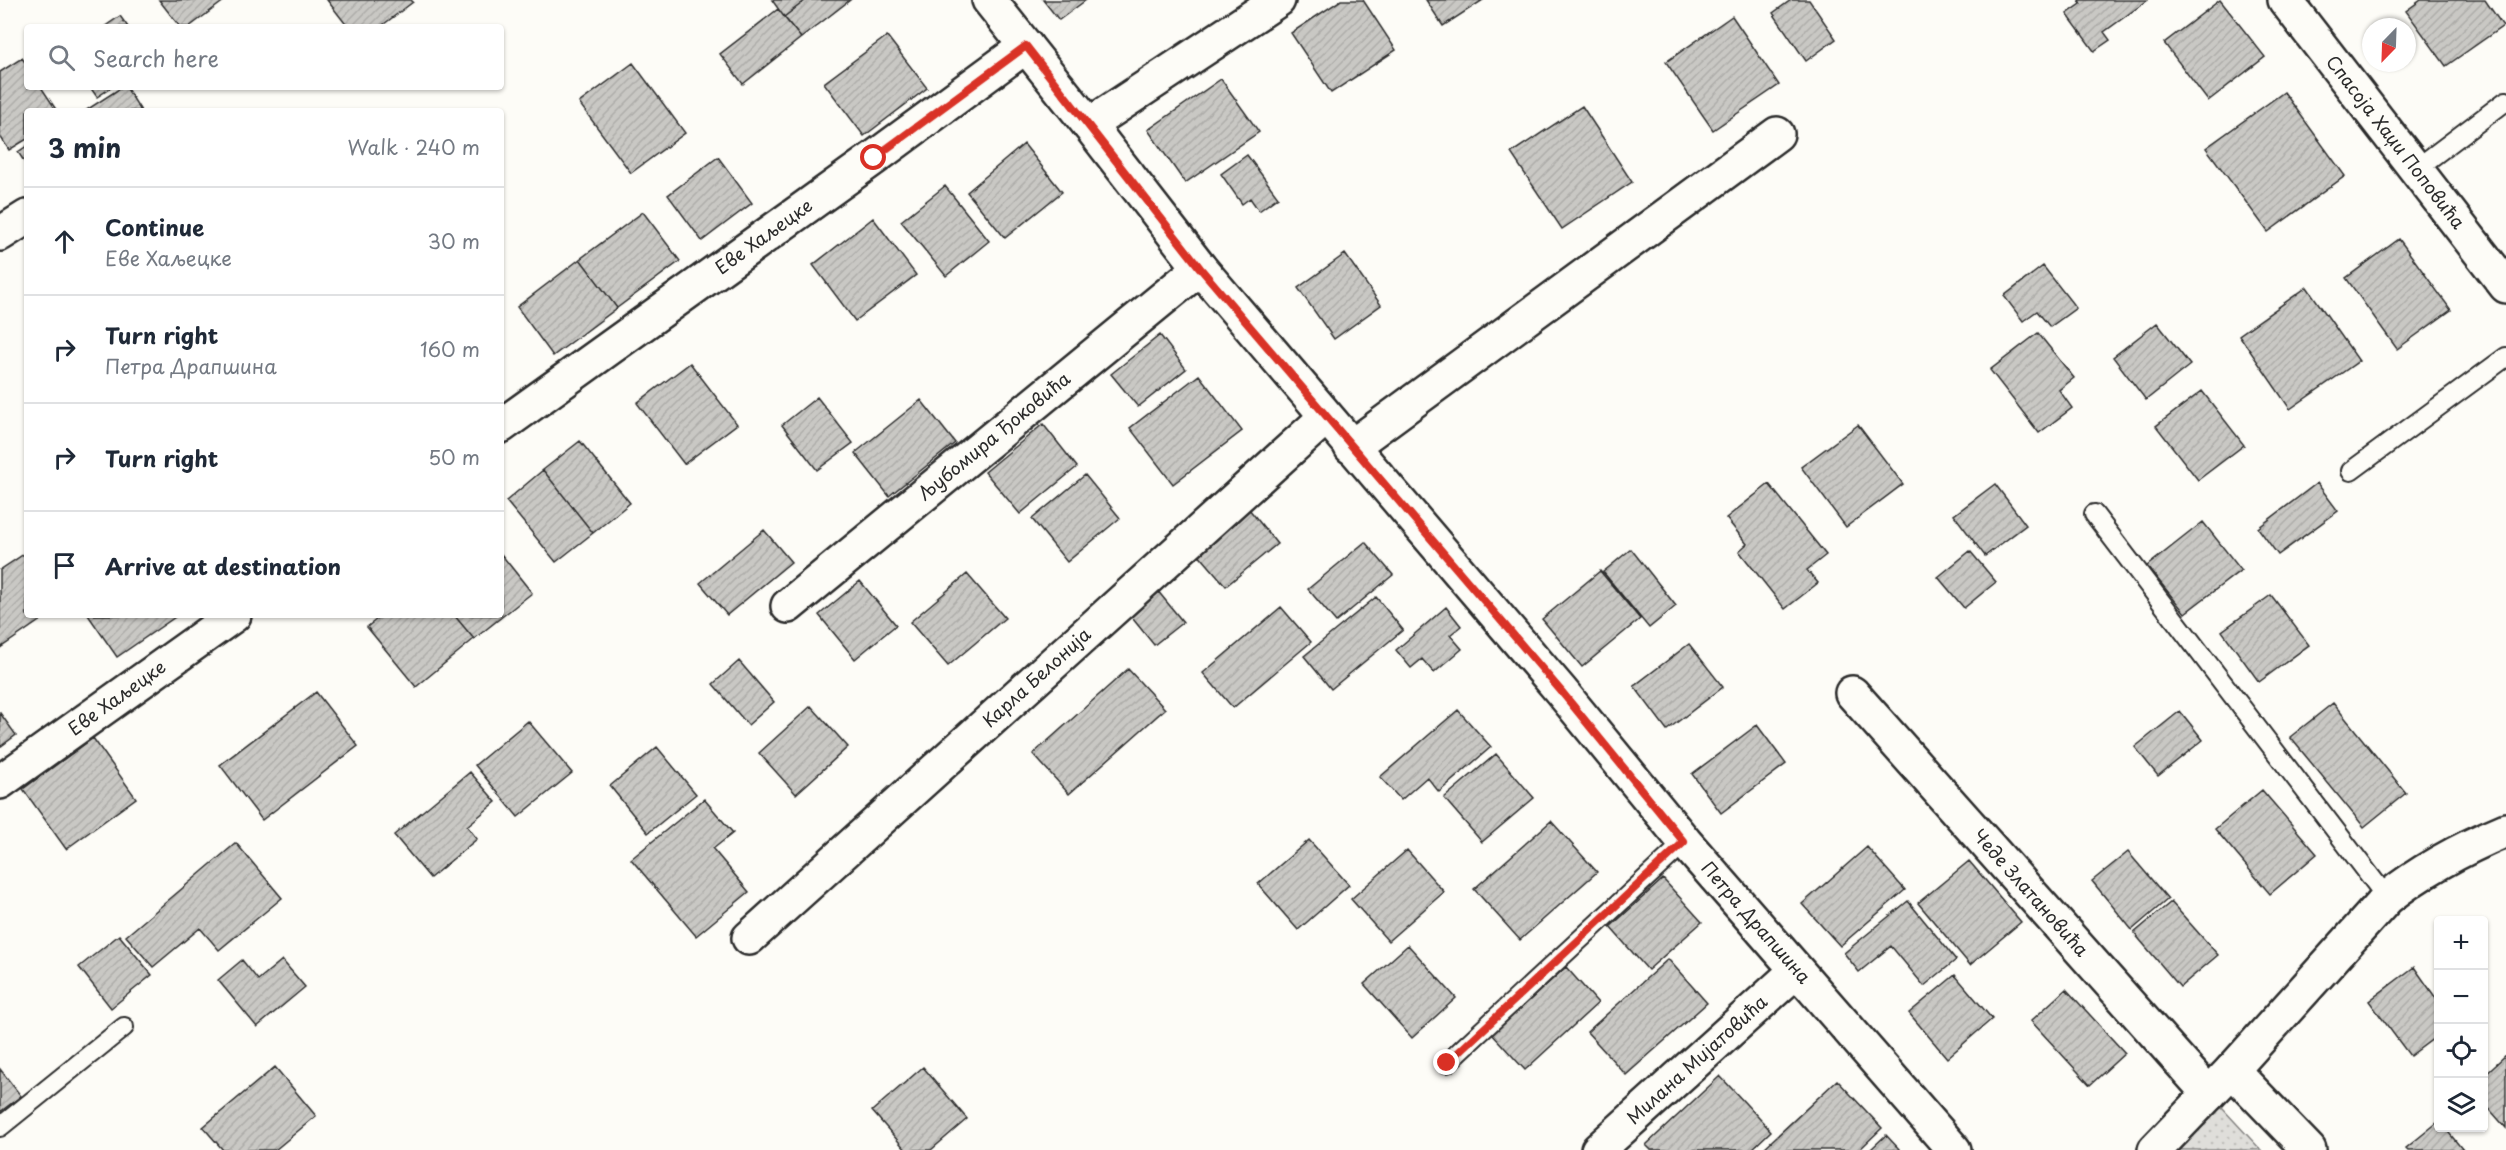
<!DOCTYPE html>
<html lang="en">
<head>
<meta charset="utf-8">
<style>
  :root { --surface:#fff; --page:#f6f6f7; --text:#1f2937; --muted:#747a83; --line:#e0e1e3 }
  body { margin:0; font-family:"Playpen Sans",sans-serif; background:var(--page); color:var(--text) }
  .controls { position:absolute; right:18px; bottom:18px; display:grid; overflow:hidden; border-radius:6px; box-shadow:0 2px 4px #0004 }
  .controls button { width:54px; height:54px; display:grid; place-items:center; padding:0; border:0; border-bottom:2px solid var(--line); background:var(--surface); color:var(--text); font:30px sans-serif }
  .compass { position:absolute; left:2362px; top:18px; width:54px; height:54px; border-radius:50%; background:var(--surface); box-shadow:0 2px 4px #0004; rotate:203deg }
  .stop { position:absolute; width:18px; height:18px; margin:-14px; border:4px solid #d93025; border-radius:50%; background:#fff }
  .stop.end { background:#d93025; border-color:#fff; box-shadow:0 2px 6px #0008 }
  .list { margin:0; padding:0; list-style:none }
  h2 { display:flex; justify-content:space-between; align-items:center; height:78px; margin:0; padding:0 24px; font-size:26px }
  h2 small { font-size:20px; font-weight:400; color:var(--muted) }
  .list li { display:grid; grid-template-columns:39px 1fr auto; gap:18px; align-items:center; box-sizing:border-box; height:108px; padding:0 24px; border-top:2px solid var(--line) }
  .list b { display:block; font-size:22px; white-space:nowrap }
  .list p { margin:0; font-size:20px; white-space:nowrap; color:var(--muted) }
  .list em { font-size:20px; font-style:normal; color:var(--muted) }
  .icon { flex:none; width:33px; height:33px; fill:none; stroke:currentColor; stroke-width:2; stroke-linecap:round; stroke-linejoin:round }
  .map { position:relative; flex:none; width:2506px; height:1150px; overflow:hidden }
  .search { position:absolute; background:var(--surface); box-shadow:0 2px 4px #0004; left:24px; top:24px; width:480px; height:66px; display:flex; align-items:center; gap:15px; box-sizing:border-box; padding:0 21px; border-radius:6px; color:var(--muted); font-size:22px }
  .panel { position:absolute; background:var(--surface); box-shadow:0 2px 4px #0004; left:24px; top:108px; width:480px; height:510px; border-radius:6px }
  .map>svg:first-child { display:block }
</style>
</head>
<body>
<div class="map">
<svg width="2506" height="1150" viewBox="0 0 2506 1150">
  <defs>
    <pattern id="grass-dots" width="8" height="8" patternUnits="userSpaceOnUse" patternTransform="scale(1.5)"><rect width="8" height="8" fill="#dfdeda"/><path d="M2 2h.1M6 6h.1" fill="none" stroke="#c0bfbb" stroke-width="1.8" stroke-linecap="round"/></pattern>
    <pattern id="building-hatch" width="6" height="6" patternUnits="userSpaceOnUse" patternTransform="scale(1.5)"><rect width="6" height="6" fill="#c9c8c4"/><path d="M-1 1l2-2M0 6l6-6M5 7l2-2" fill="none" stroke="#adaca9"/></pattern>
  </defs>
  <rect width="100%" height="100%" fill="#fdfcf7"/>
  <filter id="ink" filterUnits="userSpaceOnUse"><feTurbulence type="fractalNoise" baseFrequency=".0167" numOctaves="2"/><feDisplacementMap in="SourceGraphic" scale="12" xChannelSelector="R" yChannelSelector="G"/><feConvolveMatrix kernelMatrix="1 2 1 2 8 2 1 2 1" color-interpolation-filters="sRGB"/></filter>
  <g filter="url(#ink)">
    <path fill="url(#grass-dots)" stroke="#858482" stroke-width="1.5" d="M2209,1094L2261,1150H2145Z"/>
    <path fill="url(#building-hatch)" stroke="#2b2b2b" stroke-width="1.5" d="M159,0H225L189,27H180Z
      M327,0H411L413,2L380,27H348Z
      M772,0H806L784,17Z
      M806,0H850L801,38L784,17Z
      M1043,0H1086L1059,20Z
      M1341,0H1363L1396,50L1331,93L1291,33Z
      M1426,0H1483L1443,26Z
      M1791,0H1809L1836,39L1806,61L1773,13Z
      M2079,0H2148L2104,32L2110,40L2094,51L2067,14L2081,4Z
      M2220,0L2265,57L2208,101L2164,43Z
      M2421,0H2485L2503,26L2446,66L2406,11Z
      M778,9L801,38L743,84L720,54Z
      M120,16L128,27H104Z
      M1732,16L1779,85L1713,130L1666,62Z
      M887,36L927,88L864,136L824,83Z
      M22,58L27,65V87H41L57,111H27V139L9,150L0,136V72Z
      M633,63L685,133L631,173L579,103Z
      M1221,79L1259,132L1185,183L1148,130Z
      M90,87H112L97,97Z
      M122,87H126L141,111H85Z
      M2284,92L2345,176L2268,232L2206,148Z
      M1582,106L1632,182L1562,229L1511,153Z
      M1024,144L1062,192L1005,238L967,192Z
      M27,146V166L18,152Z
      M1247,155L1278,197L1259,211L1250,198L1242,204L1221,174Z
      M718,157L752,203L702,241L668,195Z
      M945,186L989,241L946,276L901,221Z
      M643,212L680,261L617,308L580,259Z
      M873,218L916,275L855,321L813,265Z
      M2399,239L2451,310L2397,349L2346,278Z
      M1345,254L1381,305L1334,339L1298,288Z
      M580,259L617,308L553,356L517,307Z
      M2043,266L2076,308L2050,327L2037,311L2023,321L2004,296Z
      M2307,287L2359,361L2290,409L2239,335Z
      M2157,323L2190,365L2146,400L2113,357Z
      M2038,333L2074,378L2059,390L2072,408L2039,433L1990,370Z
      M1160,335L1186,369L1138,407L1111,374Z
      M690,363L737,424L684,464L637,403Z
      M1199,375L1242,431L1173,484L1130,428Z
      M2202,391L2244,445L2198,480L2156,426Z
      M817,397L853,443L817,470L782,425Z
      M921,400L955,443L889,496L855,453Z
      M1043,424L1077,467L1020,514L985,472Z
      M1858,425L1903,484L1846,527L1801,467Z
      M580,441L630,503L593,533L543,470Z
      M543,470L593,533L556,562L506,501Z
      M1085,475L1120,518L1067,562L1032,519Z
      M2317,483L2338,511L2278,555L2258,528Z
      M1769,484L1826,555L1807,570L1818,583L1785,609L1739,551L1747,544L1726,518Z
      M1995,484L2026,525L1985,556L1954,515Z
      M1249,509L1277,544L1226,586L1197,552Z
      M2203,522L2241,570L2185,613L2147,566Z
      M764,530L791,562L727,615L700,583Z
      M1365,542L1393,575L1336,622L1308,589Z
      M1631,549L1676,606L1649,628L1603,572Z
      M1970,551L1996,582L1964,608L1938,577Z
      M24,554L27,558V615H48L0,648V570Z
      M501,554L532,593L474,639L454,615H501Z
      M1600,571L1640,619L1582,667L1542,619Z
      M967,574L1005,618L948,666L910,622Z
      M860,581L896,625L855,659L819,615Z
      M1157,590L1183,622L1154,645L1129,614Z
      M2271,595L2309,645L2259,682L2222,631Z
      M1376,597L1403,630L1331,689L1304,656Z
      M1281,607L1311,642L1233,708L1203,673Z
      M1446,607L1461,626L1450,635L1462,649L1434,673L1422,659L1411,668L1396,650Z
      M88,615H178L117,657Z
      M382,615H454L474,639L416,687L367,627Z
      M1689,644L1723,687L1667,730L1634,686Z
      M739,661L774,702L748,725L713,684Z
      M1128,669L1165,709L1069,794L1033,754Z
      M316,692L358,746L262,820L220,765Z
      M2333,703L2406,793L2364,827L2290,737Z
      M811,706L848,747L796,794L759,753Z
      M1458,710L1491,747L1439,792L1427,777L1401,800L1380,777Z
      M2180,711L2203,740L2158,776L2135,747Z
      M0,713L16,735L0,747Z
      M528,721L572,773L518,817L475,765Z
      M1757,725L1786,764L1721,813L1692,774Z
      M93,738L136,798L66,849L23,789Z
      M657,747L696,794L648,833L610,786Z
      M1496,754L1534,798L1482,842L1444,798Z
      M470,772L496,802L467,826L477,839L430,878L394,835Z
      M2262,790L2317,854L2270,894L2215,829Z
      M704,799L733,833L713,849L749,892L696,936L631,859Z
      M1551,821L1597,872L1520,940L1474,889Z
      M1309,840L1349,885L1298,930L1258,884Z
      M236,843L282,898L219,950L200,928L153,967L126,936Z
      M1867,847L1905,890L1840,946L1802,904Z
      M1407,850L1444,892L1388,941L1351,899Z
      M2128,852L2168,899L2132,930L2092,881Z
      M1969,861L2021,922L1970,965L1918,903Z
      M1663,879L1702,922L1648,970L1610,927Z
      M1908,901L1956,960L1924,986L1891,946L1859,972L1844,953Z
      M2171,902L2218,955L2180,987L2134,933Z
      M119,935L152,975L111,1008L79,967Z
      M1408,945L1456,998L1412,1038L1364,984Z
      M1668,959L1707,1003L1626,1075L1587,1032Z
      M242,960L258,980L282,960L305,987L257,1027L218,980Z
      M1566,967L1598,1003L1525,1070L1492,1034Z
      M2414,967L2438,1001V1035L2410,1056L2369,1001Z
      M1955,975L1992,1019L1947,1058L1909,1013Z
      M2066,989L2125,1053L2090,1085L2031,1021Z
      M2506,1055V1128L2484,1103V1075Z
      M275,1067L316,1116L275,1150H223L203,1127Z
      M923,1067L967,1119L931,1150H906L872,1111Z
      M0,1069L21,1096L0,1112Z
      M1720,1076L1771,1131L1751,1150H1651L1646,1145Z
      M1837,1080L1882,1128L1859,1150H1762Z
      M2438,1122V1128H2445L2463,1150H2408L2406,1148Z
      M1886,1135L1900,1150H1870Z"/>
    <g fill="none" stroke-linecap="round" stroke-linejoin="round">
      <g stroke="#2b2b2b" stroke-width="22">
        <path id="service" d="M2416,169L2506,101
          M2351,471L2506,357
          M2094,514L2387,898
          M1447,1063L1685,842
          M0,1127L124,1027"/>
      </g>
      <g stroke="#2b2b2b" stroke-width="38">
        <g id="minor">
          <path id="s1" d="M2285,0L2506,286"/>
          <path d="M1089,125L1278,0"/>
          <path d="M0,234L27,217"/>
          <path id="s2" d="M501,426L874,158L1026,46"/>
          <path d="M1351,447L1777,134"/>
          <path id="s3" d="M788,606L1200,268"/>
          <path id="s4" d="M1852,693L2209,1094"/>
          <path id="s5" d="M0,782L234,615"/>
          <path id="s6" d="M749,938L1326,417"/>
          <path d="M2232,1070L2309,1150"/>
          <path id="s7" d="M1598,1150L1796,971"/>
        </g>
      </g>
      <g stroke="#2b2b2b" stroke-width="38">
        <g id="tertiary">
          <path id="s8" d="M989,0L1089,125L1200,268L1561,691L1685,842L1954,1150"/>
          <path d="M2155,1150L2232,1070L2387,898C2423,869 2463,848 2506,830"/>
        </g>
      </g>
      <use href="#service" stroke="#fdfcf7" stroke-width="18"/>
      <use href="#minor" stroke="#fdfcf7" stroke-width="33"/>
      <use href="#tertiary" stroke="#fdfcf7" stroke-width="33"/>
    </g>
  </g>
  <g fill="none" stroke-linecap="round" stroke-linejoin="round" filter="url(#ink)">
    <path stroke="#d93025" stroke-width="8" d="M874,158L1026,46L1200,268L1561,691L1684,842L1447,1063"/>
  </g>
  <g text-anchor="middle" stroke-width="4.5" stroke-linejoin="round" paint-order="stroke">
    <g font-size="18" fill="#2b2b2b" stroke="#fdfcf7">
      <text dy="6" stroke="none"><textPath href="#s1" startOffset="180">Спасоја Хаџи Поповића</textPath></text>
      <text dy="6" stroke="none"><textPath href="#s2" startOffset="324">Еве Хаљецке</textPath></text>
      <text dy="6" stroke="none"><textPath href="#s3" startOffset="267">Љубомира Ђоковића</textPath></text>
      <text dy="6" stroke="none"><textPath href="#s6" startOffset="388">Карла Белонија</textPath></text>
      <text dy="6" stroke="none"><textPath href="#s5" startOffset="144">Еве Хаљецке</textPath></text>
      <text dy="6" stroke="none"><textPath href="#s4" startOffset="268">Чеде Златановића</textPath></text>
      <text dy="6" stroke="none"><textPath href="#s8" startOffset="1200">Петра Драпшина</textPath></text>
      <text dy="6" stroke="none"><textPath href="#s7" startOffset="134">Милана Мијатовића</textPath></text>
    </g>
  </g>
</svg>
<div class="controls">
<button>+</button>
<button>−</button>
<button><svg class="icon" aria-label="locate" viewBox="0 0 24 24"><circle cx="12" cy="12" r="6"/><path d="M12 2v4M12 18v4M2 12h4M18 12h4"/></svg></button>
<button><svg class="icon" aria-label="layers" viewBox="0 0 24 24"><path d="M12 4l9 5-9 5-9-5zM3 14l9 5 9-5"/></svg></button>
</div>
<svg class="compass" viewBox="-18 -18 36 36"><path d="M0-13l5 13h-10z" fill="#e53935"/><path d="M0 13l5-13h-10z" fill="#747a83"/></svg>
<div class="stop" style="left:874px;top:158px"></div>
<div class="stop end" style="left:1447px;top:1063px"></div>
<div class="search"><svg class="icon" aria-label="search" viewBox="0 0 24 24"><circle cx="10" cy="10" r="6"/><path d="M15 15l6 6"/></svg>Search here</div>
<section class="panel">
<h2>3 min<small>Walk · 240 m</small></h2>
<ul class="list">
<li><svg class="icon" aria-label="ahead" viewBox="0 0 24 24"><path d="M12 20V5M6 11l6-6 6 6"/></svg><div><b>Continue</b><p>Еве Хаљецке</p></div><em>30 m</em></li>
<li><svg class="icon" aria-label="right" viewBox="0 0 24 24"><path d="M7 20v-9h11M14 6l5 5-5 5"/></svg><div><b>Turn right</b><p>Петра Драпшина</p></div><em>160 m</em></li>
<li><svg class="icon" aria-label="right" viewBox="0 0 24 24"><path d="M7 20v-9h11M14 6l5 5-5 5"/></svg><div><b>Turn right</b></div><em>50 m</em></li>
<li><svg class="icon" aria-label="arrive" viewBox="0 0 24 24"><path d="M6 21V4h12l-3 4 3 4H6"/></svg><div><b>Arrive at destination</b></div></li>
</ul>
</section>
</div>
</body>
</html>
